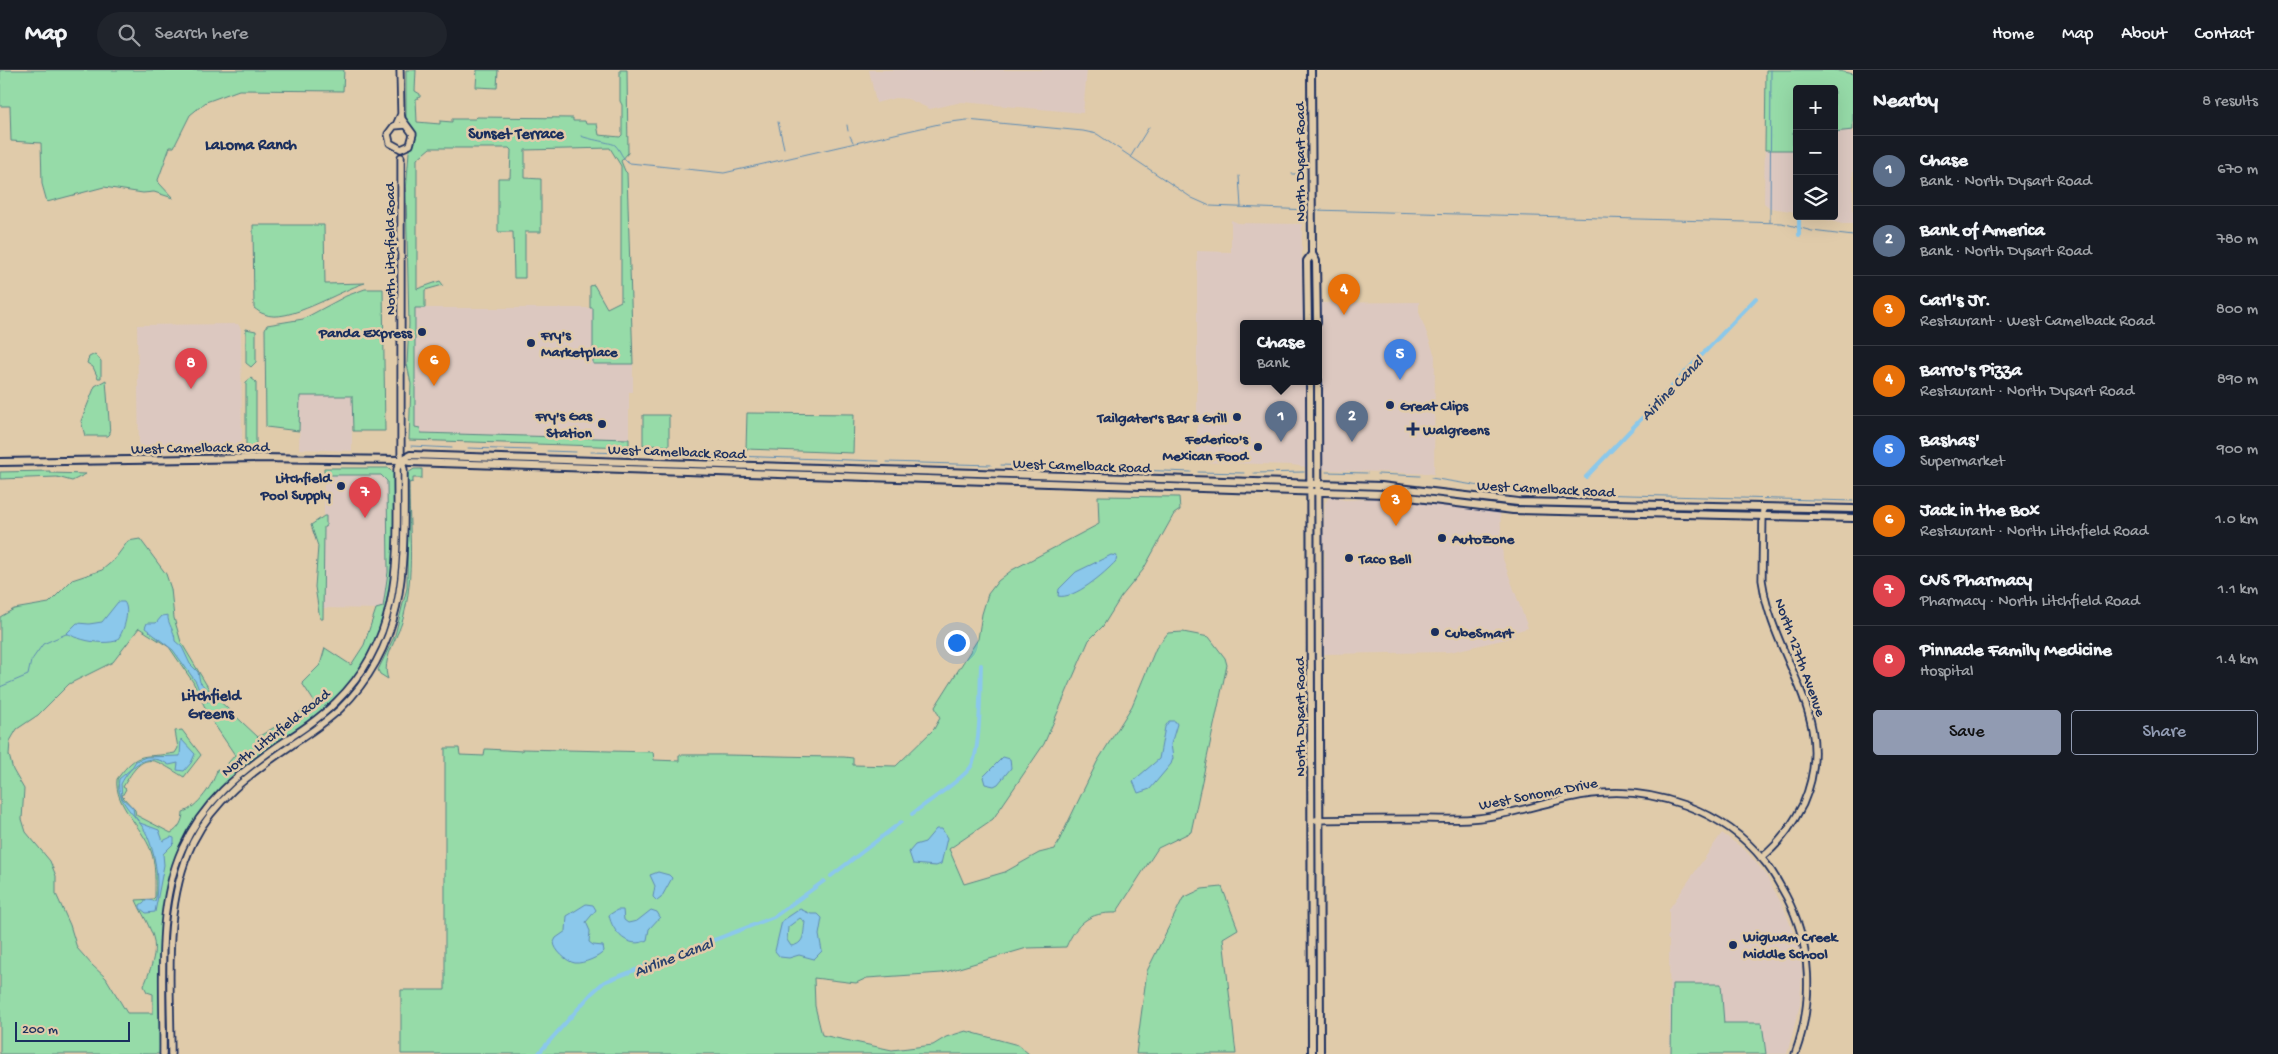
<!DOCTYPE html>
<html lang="en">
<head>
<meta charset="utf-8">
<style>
  :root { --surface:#171b24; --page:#20242c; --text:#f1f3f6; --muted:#9ea1a6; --line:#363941; --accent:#919bb2 }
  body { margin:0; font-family:"Gochi Hand",sans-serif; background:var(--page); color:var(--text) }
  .controls { position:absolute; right:15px; top:15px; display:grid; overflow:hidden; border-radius:5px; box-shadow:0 5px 20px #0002 }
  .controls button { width:45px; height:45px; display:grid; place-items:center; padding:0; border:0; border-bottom:1px solid var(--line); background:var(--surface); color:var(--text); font:25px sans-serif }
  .scale { position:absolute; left:15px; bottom:12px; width:115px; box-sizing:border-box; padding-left:5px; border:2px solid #1b2f5e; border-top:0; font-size:14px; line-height:18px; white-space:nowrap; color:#1b2f5e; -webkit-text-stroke:4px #e0cbaa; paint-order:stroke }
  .you { position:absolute; left:956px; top:572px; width:18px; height:18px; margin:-12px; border:4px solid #fff; border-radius:50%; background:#1a73e8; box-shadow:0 0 0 8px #1a73e833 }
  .badge { display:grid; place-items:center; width:32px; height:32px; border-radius:50%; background:var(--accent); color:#fff; font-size:16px; font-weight:700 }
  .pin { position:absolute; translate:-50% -41px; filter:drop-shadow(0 1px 2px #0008) }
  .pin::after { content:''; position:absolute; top:26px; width:18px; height:15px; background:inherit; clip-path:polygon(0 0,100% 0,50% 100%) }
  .popup { position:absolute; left:1240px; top:250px; width:82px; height:65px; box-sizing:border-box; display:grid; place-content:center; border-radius:5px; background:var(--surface); filter:drop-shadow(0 1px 4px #0005); font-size:16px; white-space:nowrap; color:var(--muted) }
  .popup b { font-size:19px; color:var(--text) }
  .popup::after { content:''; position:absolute; left:50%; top:100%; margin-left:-10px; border:10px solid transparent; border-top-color:var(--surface) }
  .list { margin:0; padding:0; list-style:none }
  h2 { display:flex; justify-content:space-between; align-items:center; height:65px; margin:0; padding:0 20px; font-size:21px }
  h2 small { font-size:16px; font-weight:400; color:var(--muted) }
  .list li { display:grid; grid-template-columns:32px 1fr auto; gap:15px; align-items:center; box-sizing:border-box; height:70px; padding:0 20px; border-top:1px solid var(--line) }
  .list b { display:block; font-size:19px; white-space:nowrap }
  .list p { margin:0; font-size:16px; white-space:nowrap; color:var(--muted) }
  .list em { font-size:16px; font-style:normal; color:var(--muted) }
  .actions { display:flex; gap:10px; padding:15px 20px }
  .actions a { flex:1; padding:11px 0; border:1px solid var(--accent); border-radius:5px; text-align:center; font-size:18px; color:var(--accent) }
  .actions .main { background:var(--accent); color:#111 }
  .icon { flex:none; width:28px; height:28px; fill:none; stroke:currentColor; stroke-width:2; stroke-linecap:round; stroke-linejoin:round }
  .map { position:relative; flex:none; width:1853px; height:984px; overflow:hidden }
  header { display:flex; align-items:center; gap:30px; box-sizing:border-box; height:70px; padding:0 25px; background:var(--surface); border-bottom:1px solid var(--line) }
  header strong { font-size:24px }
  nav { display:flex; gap:28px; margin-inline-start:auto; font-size:18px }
  .search { width:350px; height:45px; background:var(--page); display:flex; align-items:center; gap:12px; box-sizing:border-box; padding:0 18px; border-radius:28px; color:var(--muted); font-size:19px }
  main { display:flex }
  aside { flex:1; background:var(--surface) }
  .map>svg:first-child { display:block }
</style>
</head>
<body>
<header>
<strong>Map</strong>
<div class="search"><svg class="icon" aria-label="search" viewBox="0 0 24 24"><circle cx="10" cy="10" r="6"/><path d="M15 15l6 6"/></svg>Search here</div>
<nav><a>Home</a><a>Map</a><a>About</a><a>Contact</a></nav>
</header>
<main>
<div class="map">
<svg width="1853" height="984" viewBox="0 0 1853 984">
  <rect width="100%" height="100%" fill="#e0cbaa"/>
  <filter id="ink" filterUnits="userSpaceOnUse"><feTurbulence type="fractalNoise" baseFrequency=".02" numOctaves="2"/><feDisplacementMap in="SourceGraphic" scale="10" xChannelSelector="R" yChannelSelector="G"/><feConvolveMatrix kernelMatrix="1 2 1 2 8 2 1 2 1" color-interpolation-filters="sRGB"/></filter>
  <g filter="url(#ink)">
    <path fill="#dcc8c0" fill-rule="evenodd" d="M869,0H1087L1083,43L962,32L930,39L908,29L895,28L876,33Z
      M1766,0L1853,4V154H1842L1813,146H1834V19H1797V142L1770,138L1764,133Z
      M1231,150L1238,153L1302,154V218L1305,233L1419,232V242L1435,286L1434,404L1329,400L1292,395L1194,392L1197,376V181L1231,182ZM1244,253H1318V311H1244Z
      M415,238H593V294H633V322H629V369L420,363L415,358Z
      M238,254L241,259L242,371L240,380L238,382H139L137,255Z
      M300,326H352V381L299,379Z
      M324,405H381L387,411L388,502L383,537L380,539L323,538L324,456H326V447L324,446Z
      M1332,427L1345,430L1380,428L1500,442L1503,489L1528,558L1514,562L1515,567L1450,582L1324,584L1325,555L1323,537L1325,486L1323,470L1325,433L1328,428Z
      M1722,763L1745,780L1764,802L1784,838L1799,878L1802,903L1800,935L1787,984H1670L1669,871L1667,868L1669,864V839Z"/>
    <path fill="#96dba8" stroke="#588583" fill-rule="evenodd" d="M0,0H344L343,21L239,20L206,32L190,45L174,77H170L158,110L159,113L173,128L154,122L143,123L104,117L47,132L42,114L41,73L11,71L10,36H0Z
      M406,0H416L415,21L420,24V27L416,29L417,52L440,54V51L452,52V49H475L477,47L573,48V51H585L586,54H597L599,65L620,67L622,65V35L620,31V0H627L628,83L621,91L625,101L627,103L633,294H593V238H590V216L594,215L607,238L621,231V96L610,78L525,80V108L541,109V162H525V208H514L513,162H498V108H510L511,80L509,78H430L417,89V219L440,211L443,215L425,220V238H415V357L420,358L421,363L629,369V377L409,370L411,314L407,294L409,254L406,122L409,82L414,73V59L406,48Z
      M477,0H498L497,18L476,17Z
      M1766,0H1834L1853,4V60L1834,62V19H1797V62L1793,63V80H1765Z
      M253,155H324L325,214L365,213C340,220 287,255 264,244C260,243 257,240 254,238Z
      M365,219H383L385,361H353L352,326H300L299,361L266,357L265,259L267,255L303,249L346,226Z
      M246,259L256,261V292L251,297L246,293Z
      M95,284L101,291V308H98L93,297L87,293L89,287Z
      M251,308L256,312V373L251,378L246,374V312Z
      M106,310L110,364L108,366H85L81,351L95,316Z
      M747,343L854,344L853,383L746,379Z
      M643,345H669V376L643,375Z
      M324,398H389L394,403V504L388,539L368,588L347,618L322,642L271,676L226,713L208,733L196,749L166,821L162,984H0V547L14,539L49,533L72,510L102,500L114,490L128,471L140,469L166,504L171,519L174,548L181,572L212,624L258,667L315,633L302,613L320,595L325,578L351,595L364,575L376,539L383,537L388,502L387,411L381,405H324ZM139,558L169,577L193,612L210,648L235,685L222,700L217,699C215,713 197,738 183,742C183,750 179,759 171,763L136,745L135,740L122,726L126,719L123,717C145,678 153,689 184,707L201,685L182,660L175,661L178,678L175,683C143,689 139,679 117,709C114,736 142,756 151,781C156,795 155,812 155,827L153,829L136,830C140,840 146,849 150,859C160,879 151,897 144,916L147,922L153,924V943H127L106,908L92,895L77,878L70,855L56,824V806L50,791L26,762L22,749L24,719L13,700L9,685L10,671L17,659L38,645L69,614L113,592Z
      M414,399H422V408H413V412L409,413C409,459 415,505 403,549C397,570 381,590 388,609L380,604L378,600L395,565L407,518L408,403Z
      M50,401V403L86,404L72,411L57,407L0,409V402Z
      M1098,426L1179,427L1180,440L1174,444L1143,500L1121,527L1103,556L1089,570L1044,674L993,749L949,779L964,814L1005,802L1039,783L1055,779L1097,692L1132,636L1156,578L1168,563L1183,562L1209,567L1225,588L1227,595L1191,762L1158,778L1116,843C1089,842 1077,853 1066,877L1027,878L942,903L867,908L856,913L814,908L815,936L822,965L892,980L933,975L946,967L966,961L1018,975L1029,984H401V920H445V678H459L460,685L484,686L485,679H487L522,681V679L653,682L654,690L679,691V685C734,684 789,687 844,687L853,688V695L896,696L934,659L940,648L935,637L978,569L982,544L988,524L998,511L1012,500L1099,454Z
      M324,446H326V456L324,457L323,549H320L315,517L318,476L311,455Z
      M1222,817L1238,859L1223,868L1236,984H1136L1147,901L1183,828L1202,819Z
      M1672,914H1721L1724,953H1762L1766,984H1671Z"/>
    <path fill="#8bc8eb" stroke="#5e8bb3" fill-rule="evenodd" d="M1111,485L1117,486L1116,491C1105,503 1074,530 1058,526L1059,519L1076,502Z
      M118,532H124C131,540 123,565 116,571C105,574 89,572 78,568C72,567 72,564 66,564L77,553L89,554L102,552Z
      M168,545C167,554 175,560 175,571L182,577L190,594L198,602L200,612L210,623L208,632L202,628L196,612L173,580L145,558L147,553H156L162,546Z
      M1169,651H1175L1177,654L1171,674L1173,688L1171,694L1150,719L1138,723L1133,711L1159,689L1165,657Z
      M181,669L195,684L191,693L184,701L177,700L178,693L169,695C149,681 131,694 121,714L122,728L133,738L134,745L140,753L159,760L163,771L171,767L174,768V773L163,784L164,795L155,842L146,843L140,838V835L147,830L155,831L156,828C159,807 155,783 147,765C139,746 115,734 119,709L131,699L136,691L146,687L180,686Z
      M1003,687L1010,689L1011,698L998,714L994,716L985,714L983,707Z
      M936,759H942L947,768L941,794L936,796L913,794L909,782L915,775L925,772Z
      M658,802L669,805L672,808L661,828L657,831L653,827L655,816L650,805Z
      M586,834L593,835L596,840L586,852L590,861L589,872L593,875L603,876L604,881C600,887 583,894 575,893C567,892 554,880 554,872L556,868L566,861L567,846Z
      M800,839L811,844H818L822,848L819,865L822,881L814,889L799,885L789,888L780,887L775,881L782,851ZM800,848L805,852C803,864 805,874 791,876L787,870L788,857Z
      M617,840H623L624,850L628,853L637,851L651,840L657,842L660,847L649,859L647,870C629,880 612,862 609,845Z"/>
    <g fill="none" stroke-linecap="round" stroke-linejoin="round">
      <path stroke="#5e8bb3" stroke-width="1" d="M778,52L784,78
        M847,55L848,61
        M581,66C587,69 613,73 615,75C622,82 620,87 630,93L724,103L943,53L967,50L1083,61L1097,64L1192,128L1210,136L1310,140
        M850,66L853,72
        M1131,86L1149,57
        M1292,104H1301
        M1239,106L1241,137
        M1314,140L1782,153L1812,161L1853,166
        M1770,152L1771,0
        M411,376L452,378
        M468,378L531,380
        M547,381L576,382
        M591,382L623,383
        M646,383L879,391
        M887,392L991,395
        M1001,395L1191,402
        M1198,402L1244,403
        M1326,402L1367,403
        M1254,403L1304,402
        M1377,404L1420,406
        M1431,408L1498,419
        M1511,420L1548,422
        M1557,422L1581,423
        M1592,424L1853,431
        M0,617L28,605L31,591L43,574L66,564"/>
      <path stroke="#8bc8eb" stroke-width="4" d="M1799,148V165
        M1586,407L1756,228
        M912,744C928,731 957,714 970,698C981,685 980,616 981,595
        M831,806L901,752
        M538,984L592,923L604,912L774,847L824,811"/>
      <g stroke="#1b2f5e" stroke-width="9">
        <path id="secondary" d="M400,0L401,44
          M396,55L401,44L402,49L413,64L410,75L401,79L390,73L388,64L394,56L406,55
          M1316,750C1353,749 1390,749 1426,749C1444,749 1462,750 1479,748C1517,744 1553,729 1591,724C1653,716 1724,740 1764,791C1773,801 1779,814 1786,826C1812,875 1814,932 1795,984
          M1761,788C1780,774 1793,754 1803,734C1838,654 1782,600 1765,527L1762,510L1763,438
          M163,984C164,919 155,839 182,779C203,732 238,704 279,675C299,662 319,649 336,632C404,566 397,486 397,399L401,390
          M171,984C171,913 162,837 193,772C214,730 251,703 289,677C306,665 324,654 340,639C410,571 404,489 404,399L401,390V87"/>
      </g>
      <g stroke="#1b2f5e" stroke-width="10">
        <path id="primary" d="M1311,0L1312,184L1316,191L1317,253
          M1308,253L1307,191L1312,184
          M1310,311L1312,984
          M1318,311L1320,984
          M401,390L410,385L1381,416L1518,432L1853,439
          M0,392L258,388L401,390L410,392L1385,424L1513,440L1853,448"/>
      </g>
      <use href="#secondary" stroke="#e0cbaa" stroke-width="5.5"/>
      <use href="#primary" stroke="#e0cbaa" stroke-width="6"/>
    </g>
  </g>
  <g fill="#1b2f5e" stroke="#e0cbaa" stroke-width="2">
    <circle cx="422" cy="262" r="5"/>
    <circle cx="531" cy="273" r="5"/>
    <circle cx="1390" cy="335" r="5"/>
    <circle cx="1237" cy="347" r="5"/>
    <circle cx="602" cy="354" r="5"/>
    <path d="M1410.5 351.5h5v5h5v5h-5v5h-5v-5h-5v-5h5z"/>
    <circle cx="1258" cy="377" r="5"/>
    <circle cx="341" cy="416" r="5"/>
    <circle cx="1442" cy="468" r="5"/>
    <circle cx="1349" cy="488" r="5"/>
    <circle cx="1435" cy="562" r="5"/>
    <circle cx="1733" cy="875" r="5"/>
  </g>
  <g text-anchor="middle" stroke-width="5" stroke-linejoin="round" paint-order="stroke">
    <g font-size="15" fill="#1b2f5e" stroke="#e0cbaa">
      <text transform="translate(1299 92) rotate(-90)" y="5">North Dysart Road</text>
      <text transform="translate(389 179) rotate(-90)" y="5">North Litchfield Road</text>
      <text transform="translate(200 377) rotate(-1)" y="5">West Camelback Road</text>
      <text transform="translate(677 381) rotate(2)" y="5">West Camelback Road</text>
      <text transform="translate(1082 395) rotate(2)" y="5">West Camelback Road</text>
      <text transform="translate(1546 418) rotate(3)" y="5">West Camelback Road</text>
      <text transform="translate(1801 587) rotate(70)" y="5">North 127th Avenue</text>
      <text transform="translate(1299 647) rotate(-90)" y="5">North Dysart Road</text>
      <text transform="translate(275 662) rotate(-38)" y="5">North Litchfield Road</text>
      <text transform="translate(1538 723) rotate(-11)" y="5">West Sonoma Drive</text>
    </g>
    <g font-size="15" font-weight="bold" fill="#1b2f5e" stroke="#e0cbaa" text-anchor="start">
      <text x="412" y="267" text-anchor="end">Panda Express</text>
      <text x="541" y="269">Fry's<tspan x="541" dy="17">Marketplace</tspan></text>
      <text x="1400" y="340">Great Clips</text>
      <text x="592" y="350" text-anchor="end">Fry's Gas<tspan x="592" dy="17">Station</tspan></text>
      <text x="1227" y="352" text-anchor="end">Tailgater's Bar &amp; Grill</text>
      <text x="1423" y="364">Walgreens</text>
      <text x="1248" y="373" text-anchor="end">Federico's<tspan x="1248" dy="17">Mexican Food</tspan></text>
      <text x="331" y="412" text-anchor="end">Litchfield<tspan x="331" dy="17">Pool Supply</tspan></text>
      <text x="1452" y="473">AutoZone</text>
      <text x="1359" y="493">Taco Bell</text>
      <text x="1445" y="567">CubeSmart</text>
      <text x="1743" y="871">Wigwam Creek<tspan x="1743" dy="17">Middle School</tspan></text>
    </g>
    <g font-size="16" font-weight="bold" fill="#1b2f5e" stroke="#e0cbaa">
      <text x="516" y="68">Sunset Terrace</text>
      <text x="251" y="79">LaLoma Ranch</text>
      <text x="211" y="630">Litchfield<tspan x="211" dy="18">Greens</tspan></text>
    </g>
    <g font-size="16" font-style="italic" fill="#263e6c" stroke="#e0cbaa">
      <text transform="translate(1671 317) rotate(-46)" y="6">Airline Canal</text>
      <text transform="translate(673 886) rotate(-21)" y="6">Airline Canal</text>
    </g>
  </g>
</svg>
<div class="controls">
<button>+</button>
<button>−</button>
<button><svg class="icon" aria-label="layers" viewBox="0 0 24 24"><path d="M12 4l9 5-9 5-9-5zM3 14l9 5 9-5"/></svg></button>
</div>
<div class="scale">200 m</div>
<div class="you"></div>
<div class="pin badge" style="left:1281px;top:372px;background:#5c6f8a">1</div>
<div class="popup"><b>Chase</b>Bank</div>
<div class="pin badge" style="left:1352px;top:372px;background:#5c6f8a">2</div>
<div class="pin badge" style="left:1396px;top:456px;background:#e8710a">3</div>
<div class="pin badge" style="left:1344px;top:245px;background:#e8710a">4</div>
<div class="pin badge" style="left:1400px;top:310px;background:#3f7fe0">5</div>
<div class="pin badge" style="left:434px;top:316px;background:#e8710a">6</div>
<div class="pin badge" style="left:365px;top:448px;background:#e0444e">7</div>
<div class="pin badge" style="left:191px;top:319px;background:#e0444e">8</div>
</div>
<aside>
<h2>Nearby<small>8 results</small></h2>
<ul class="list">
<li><span class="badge" style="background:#5c6f8a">1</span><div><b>Chase</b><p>Bank · North Dysart Road</p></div><em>670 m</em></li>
<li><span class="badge" style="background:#5c6f8a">2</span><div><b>Bank of America</b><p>Bank · North Dysart Road</p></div><em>780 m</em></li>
<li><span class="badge" style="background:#e8710a">3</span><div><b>Carl's Jr.</b><p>Restaurant · West Camelback Road</p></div><em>800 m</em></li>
<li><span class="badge" style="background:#e8710a">4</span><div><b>Barro's Pizza</b><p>Restaurant · North Dysart Road</p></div><em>890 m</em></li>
<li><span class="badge" style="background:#3f7fe0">5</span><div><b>Bashas'</b><p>Supermarket</p></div><em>900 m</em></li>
<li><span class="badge" style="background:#e8710a">6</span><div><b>Jack in the Box</b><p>Restaurant · North Litchfield Road</p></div><em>1.0 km</em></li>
<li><span class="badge" style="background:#e0444e">7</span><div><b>CVS Pharmacy</b><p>Pharmacy · North Litchfield Road</p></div><em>1.1 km</em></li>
<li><span class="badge" style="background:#e0444e">8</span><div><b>Pinnacle Family Medicine</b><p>Hospital</p></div><em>1.4 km</em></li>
</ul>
<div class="actions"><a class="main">Save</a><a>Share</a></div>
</aside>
</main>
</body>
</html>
